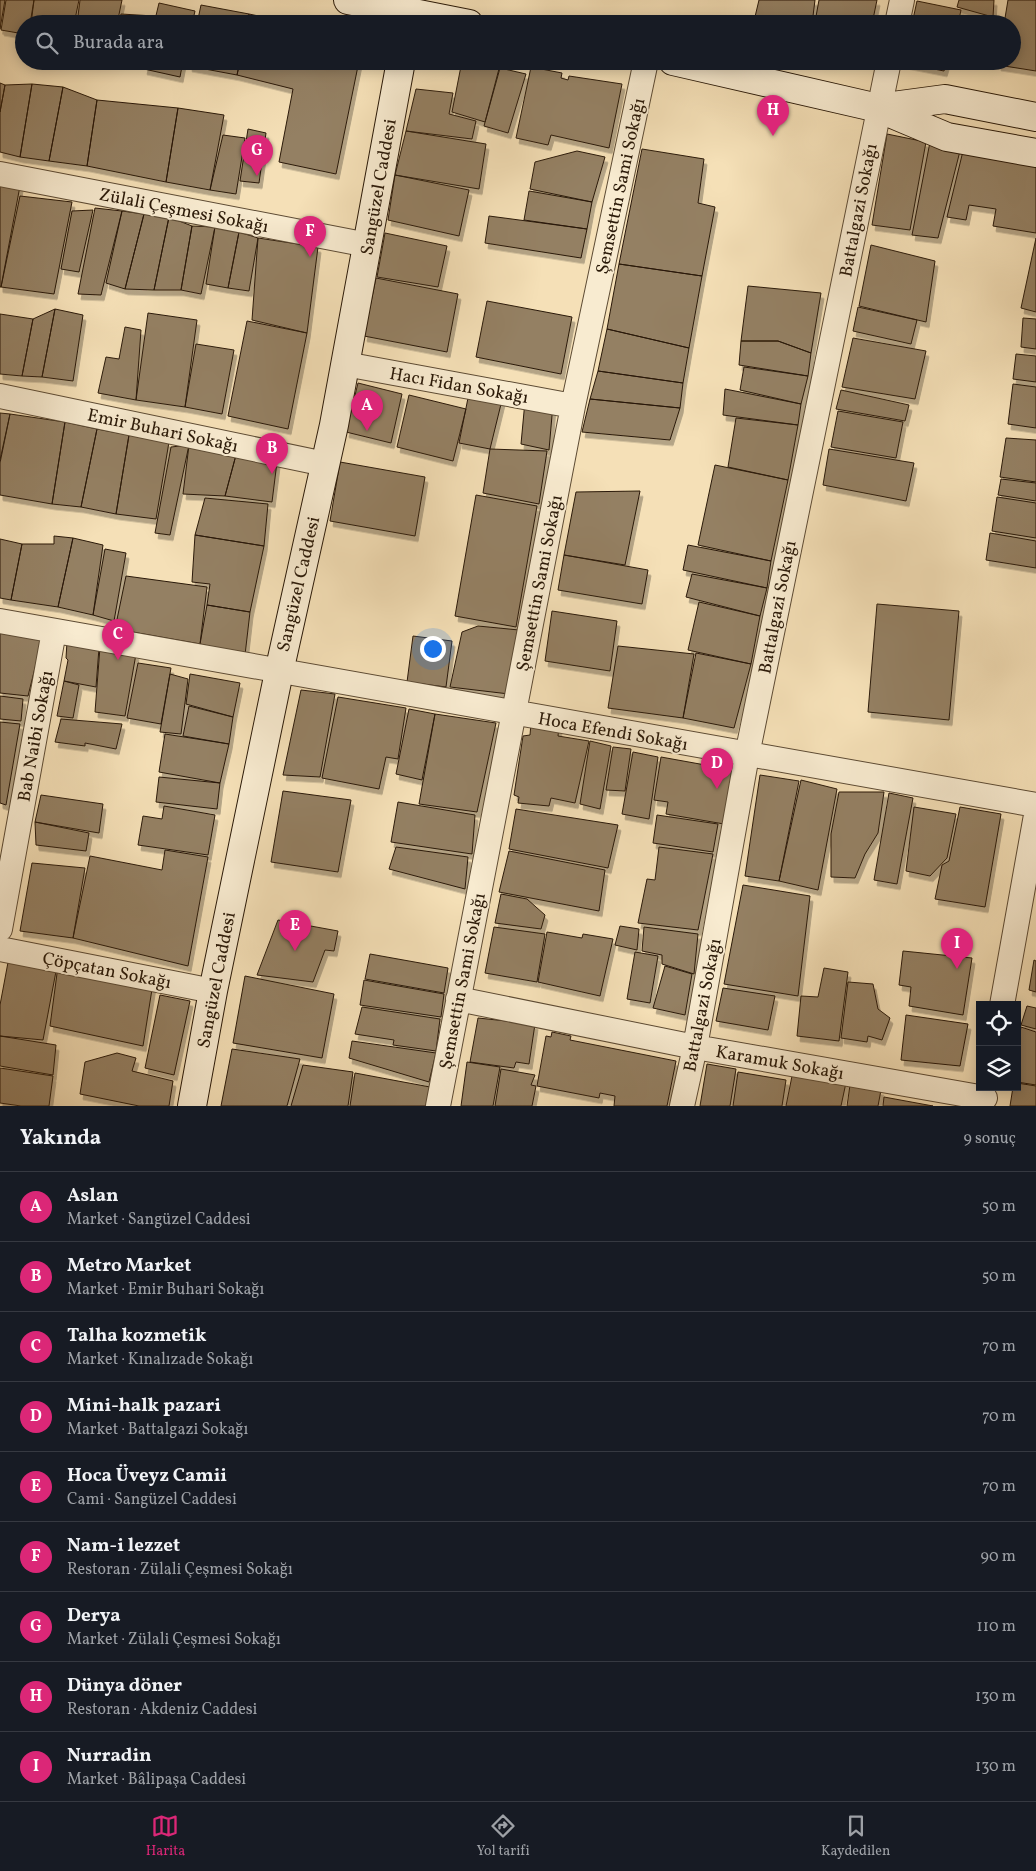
<!DOCTYPE html>
<html lang="tr">
<head>
<meta charset="utf-8">
<style>
  :root { --surface:#171b24; --page:#20242c; --text:#f1f3f6; --muted:#9ea1a6; --line:#363941; --accent:#db2777 }
  body { margin:0; font-family:Vollkorn,serif; background:var(--page); color:var(--text) }
  .controls { position:absolute; right:15px; bottom:15px; display:grid; overflow:hidden; border-radius:0px; box-shadow:0 2px 12px #0003 }
  .controls button { width:45px; height:45px; display:grid; place-items:center; padding:0; border:0; border-bottom:1px solid var(--line); background:var(--surface); color:var(--text); font:25px sans-serif }
  .you { position:absolute; left:432px; top:648px; width:18px; height:18px; margin:-12px; border:4px solid #fff; border-radius:50%; background:#1a73e8; box-shadow:0 0 0 8px #1a73e833 }
  .badge { display:grid; place-items:center; width:32px; height:32px; border-radius:50%; background:var(--accent); color:#fff; font-size:16px; font-weight:700 }
  .pin { position:absolute; translate:-50% -41px; filter:drop-shadow(0 1px 2px #0008) }
  .pin::after { content:''; position:absolute; top:26px; width:18px; height:15px; background:inherit; clip-path:polygon(0 0,100% 0,50% 100%) }
  .list { margin:0; padding:0; list-style:none }
  h2 { display:flex; justify-content:space-between; align-items:center; height:65px; margin:0; padding:0 20px; font-size:21px }
  h2 small { font-size:16px; font-weight:400; color:var(--muted) }
  .list li { display:grid; grid-template-columns:32px 1fr auto; gap:15px; align-items:center; box-sizing:border-box; height:70px; padding:0 20px; border-top:1px solid var(--line) }
  .list b { display:block; font-size:19px; white-space:nowrap }
  .list p { margin:0; font-size:16px; white-space:nowrap; color:var(--muted) }
  .list em { font-size:16px; font-style:normal; color:var(--muted) }
  .icon { flex:none; width:28px; height:28px; fill:none; stroke:currentColor; stroke-width:2; stroke-linecap:round; stroke-linejoin:round }
  .map { position:relative; flex:none; width:1036px; height:1106px; overflow:hidden }
  .search { position:absolute; background:var(--surface); box-shadow:0 2px 12px #0003; left:15px; right:15px; top:15px; height:55px; display:flex; align-items:center; gap:12px; box-sizing:border-box; padding:0 18px; border-radius:28px; color:var(--muted); font-size:19px }
  .sheet { height:695px; background:var(--surface) }
  nav { display:flex; justify-content:space-around; align-items:center; box-sizing:border-box; height:70px; border-top:1px solid var(--line); background:var(--surface); font-size:14px; color:var(--muted) }
  nav a { display:grid; justify-items:center; gap:2px }
  nav .on { color:var(--accent) }
  .map>svg:first-child { display:block }
</style>
</head>
<body>
<div class="map">
<svg width="1036" height="1106" viewBox="0 0 1036 1106">
  <defs>
    <filter id="shadow"><feDropShadow dx="3" dy="5.5" stdDeviation="0" flood-color="#0004"/></filter>
  </defs>
  <rect width="100%" height="100%" fill="#f5e0b7"/>
  <filter id="stains"><feTurbulence type="fractalNoise" baseFrequency=".004" numOctaves="4"/><feColorMatrix values="0 0 0 0 .2 0 0 0 0 .09 0 0 0 0 .02 0 0 0 .5 -.17"/></filter>
  <radialGradient id="worn" r=".72"><stop offset=".6" stop-color="#630" stop-opacity="0"/><stop offset="1" stop-color="#630" stop-opacity=".3"/></radialGradient>
  <path fill="#948063" stroke="#2a1908" filter="url(#shadow)" d="M0,0H5L0,29Z
    M6,0H34L30,24H24V34L1,30Z
    M34,0H79L74,24H31Z
    M80,0H122L117,24H77Z
    M759,0H815L812,24H768L754,21Z
    M819,0H877L872,24H829L815,22Z
    M959,0H994L993,17L957,7Z
    M1008,0H1036V71L998,65V61H1012V24H1004Z
    M917,1L961,10L958,24H912Z
    M159,3L195,11L192,24H154Z
    M201,5L249,14L247,24H197Z
    M121,14L154,16L152,24H119Z
    M249,14L296,24H247Z
    M146,61H183L180,77L144,69Z
    M190,61H240L237,75L189,66Z
    M240,61H359L336,174L279,162L293,89L237,75Z
    M462,61H478L500,65L485,122L452,112Z
    M905,61H947L944,71L904,63Z
    M531,67L562,73L561,78L568,80L569,76L622,84L609,148L551,135L548,145L516,138Z
    M500,68L526,74L508,133L484,126Z
    M0,83L5,85L0,112Z
    M32,84L20,157L0,152V112L5,85Z
    M32,84L63,87L49,161L20,157Z
    M63,87L97,100L87,166L49,161Z
    M416,89L453,93L449,114L476,121L472,139L406,131Z
    M97,100L178,108L166,182L87,166Z
    M178,108L224,115L210,190L166,182Z
    M248,129L266,133L259,183L240,181Z
    M406,131L486,144L479,189L395,175Z
    M887,134L926,142L910,230L872,225Z
    M223,135L245,138L236,194L210,190Z
    M930,142L961,147L938,238L912,235Z
    M642,149L704,159L698,203L715,207L702,276L619,264Z
    M577,151L605,157L592,202L530,189L535,162Z
    M963,151L1036,164V233L993,226L996,209L969,205L966,220L947,217Z
    M395,175L469,190L459,236L388,220Z
    M0,183L20,186L1,287H0Z
    M529,191L592,202L587,229L524,220Z
    M20,196L72,202L54,294L1,287Z
    M95,208L122,211L101,295L78,294Z
    M93,210L79,272L61,269L72,211Z
    M122,211L144,214L125,289L106,283Z
    M144,214L169,217L154,290L125,289Z
    M489,216L587,229L581,258L485,243Z
    M169,217L192,226L181,290H154Z
    M192,226L215,227L201,294L181,290Z
    M215,227L239,232L228,288L206,284Z
    M239,232L258,238L249,291L228,288Z
    M385,233L447,246L438,287L377,277Z
    M258,238L318,247L307,333L252,320Z
    M1036,238V312L1021,308Z
    M871,245L935,261L926,322L859,306Z
    M619,264L702,276L689,348L607,329Z
    M376,278L458,294L447,352L364,336Z
    M748,286L821,293L811,353L778,341H741Z
    M487,301L572,317L561,374L476,357Z
    M858,307L917,320L911,344L853,331Z
    M55,309L83,315L73,381L42,377Z
    M55,309L42,377L22,376L33,319Z
    M148,313L197,320L185,407L136,400Z
    M0,314L33,319L22,376L0,374Z
    M1023,318L1036,319V349L1021,347Z
    M247,321L307,333L288,429L228,416Z
    M125,327L141,330L136,400L98,393L106,357L119,359Z
    M607,329L689,348L683,383L598,371Z
    M853,338L926,351L915,399L842,387Z
    M741,341H778L811,353L808,376L739,365Z
    M196,344L234,350L222,414L185,407Z
    M1016,354L1036,356V382L1013,379Z
    M744,367L808,376L801,404L740,390Z
    M598,371L683,383L680,408L590,399Z
    M358,383L402,394L391,443L346,432Z
    M1013,384L1036,387V428L1008,424Z
    M725,389L801,404L798,425L723,415Z
    M841,390L909,405L905,421L836,409Z
    M469,393L502,400L490,449L459,443Z
    M409,395L466,409L453,461L397,447Z
    M590,399L680,408L670,440L582,432Z
    M525,401L553,404L549,450L521,444Z
    M838,411L903,422L896,458L831,447Z
    M0,413L10,414L0,460Z
    M10,414L65,422L52,504L0,495V463Z
    M736,418L798,425L788,480L728,467Z
    M65,422L97,429L81,507L52,504Z
    M97,429L129,435L116,514L81,507Z
    M129,435L169,442L156,519L116,514Z
    M1006,438L1036,440V482L1000,477Z
    M189,445L170,535L155,533L171,447Z
    M189,445L236,455L225,496L183,494Z
    M490,449L547,451L539,504L483,493Z
    M829,449L914,463L906,501L823,485Z
    M236,455L277,462L272,502L225,496Z
    M340,462L425,477L415,536L330,521Z
    M715,465L788,480L771,561L698,545Z
    M1001,479L1036,483V501L998,495Z
    M640,491L625,565L564,555L576,492Z
    M476,495L537,506L516,627L455,616Z
    M997,497L1036,503V538L992,531Z
    M205,498L268,504L264,546L195,535Z
    M990,533L1036,541V568L986,560Z
    M195,535L264,546L250,612L207,605L210,584L192,582Z
    M54,536L73,538L58,607L11,600L22,544H54Z
    M73,538L103,545L93,615L58,607Z
    M0,539L22,544L11,600L0,598Z
    M688,545L771,561L767,588L683,570Z
    M105,549L126,553L114,621L93,615Z
    M564,555L648,570L642,604L558,590Z
    M692,574L767,588L760,616L686,597Z
    M126,576L207,587L200,644L115,629Z
    M699,602L760,616L751,664L688,650Z
    M877,604L959,611L949,720L868,712Z
    M207,605L250,612L245,655L200,644Z
    M552,611L617,621L610,671L545,661Z
    M478,626L519,630L509,694L450,687L462,632Z
    M0,631L43,636L28,696L0,693Z
    M413,636L452,641L446,687L407,682Z
    M67,642L99,648L96,687L64,681L68,660L66,658Z
    M618,646L694,654L683,718L608,708Z
    M100,647L136,654L125,716L95,712Z
    M696,653L751,664L734,728L683,718Z
    M138,663L171,668L161,724L127,718Z
    M170,674L188,679L181,734L160,732Z
    M190,674L240,683L233,717L186,704Z
    M64,681L79,685L73,718L57,716Z
    M301,690L335,694L320,777L283,775Z
    M0,696L23,699L21,721L0,719Z
    M338,697L406,708L398,759L386,757L379,789L322,778Z
    M189,706L233,717L229,744L183,736Z
    M409,709L435,714L422,780L396,774Z
    M435,714L496,723L477,812L419,804Z
    M61,719L122,724L116,749L85,743V746L55,742Z
    M0,722L20,724L6,805L0,803Z
    M531,723L559,727L558,736L589,741L575,803L551,798L549,806L518,803L519,797L514,795L523,736L530,735Z
    M165,734L229,744L220,783L159,772Z
    M590,741L611,746L600,809L580,804Z
    M613,747L631,749L625,791L606,790Z
    M633,752L658,757L649,819L622,814Z
    M661,757L733,770L724,824L666,814L668,802L654,800Z
    M760,775L799,781L779,881L745,876Z
    M159,777L220,783L217,809L156,802Z
    M801,780L837,789L818,890L779,881Z
    M283,791L351,800L338,872L271,862Z
    M839,792H884L878,833L865,854L855,878L831,877V834Z
    M889,793L913,798L897,884L874,880Z
    M41,795L103,804L99,833L35,822Z
    M398,802L475,815L472,854L391,842Z
    M164,806L215,815L208,855L138,845L143,816L162,819Z
    M914,807L956,814L947,858L930,876L906,871Z
    M960,807L1001,814L985,907L935,899L942,865L949,861Z
    M516,809L618,825L608,868L509,849Z
    M657,815L718,824L713,852L653,843Z
    M35,822L89,833L86,851L36,845Z
    M396,847L468,857L465,889L389,869Z
    M659,847L713,854L698,930L638,923L647,879L655,880Z
    M165,850L208,857L188,966L73,938L90,856L162,870Z
    M509,851L605,870L599,911L499,892Z
    M32,863L85,868L73,938L20,931Z
    M743,885L810,896L798,996L724,984Z
    M501,894L527,899L545,915L541,929L495,923Z
    M278,920L338,931L334,951L325,950L313,982L257,975Z
    M620,926L639,929L637,950L615,945Z
    M494,927L545,934L537,982L485,973Z
    M644,927L698,934L694,974L662,964V955L642,951Z
    M547,932L582,938L583,934L613,939L600,996L538,982Z
    M903,951L972,958L963,1015L909,1006L911,987L899,985Z
    M635,952L658,956L650,1003L627,999Z
    M370,954L448,968L444,993L365,979Z
    M9,957L57,966L43,1040L0,1036V1005Z
    M1034,960L1036,961V992L1029,990Z
    M58,966L153,983L143,1046L50,1026Z
    M665,966L692,974L685,1015L653,1008Z
    M824,968L848,972L839,1041L797,1036L801,996L818,997Z
    M245,976L334,994L322,1058L233,1043Z
    M364,980L444,994L441,1017L360,1005Z
    M848,982L873,984L878,1009L890,1018L882,1040L868,1036L867,1042L841,1038Z
    M723,988L775,996L768,1030L716,1021Z
    M160,995L190,1001L174,1075L145,1068Z
    M1027,1006L1036,1008V1029L1021,1025Z
    M362,1007L440,1019L436,1051L393,1045L394,1040L355,1034Z
    M906,1015L968,1024L960,1066L901,1060Z
    M478,1018L535,1024L529,1064L516,1062L514,1068L470,1062Z
    M1021,1027L1036,1032V1085L1017,1082V1050Z
    M552,1032L571,1036L570,1040L676,1061L667,1106H614L615,1096L600,1093L599,1098L537,1086L546,1036L551,1037Z
    M0,1036L56,1045L53,1075L0,1066Z
    M352,1041L436,1053L429,1082L349,1058Z
    M232,1049L300,1059L287,1106H221Z
    M117,1053L136,1058L132,1071L173,1081L169,1106H139L80,1094L85,1062Z
    M467,1062L500,1067L493,1106H461Z
    M707,1064L736,1069L730,1106H700Z
    M303,1065L353,1072L348,1106H291Z
    M794,1066L847,1078L841,1106H786Z
    M0,1068L53,1076L49,1106H21L0,1103Z
    M501,1069L535,1075L531,1085L536,1086L532,1106H495Z
    M738,1072L786,1080L782,1106H733Z
    M355,1073L430,1087L426,1106H350Z
    M1017,1083L1036,1086V1106H1010L1013,1087H1017Z
    M850,1085L881,1090L878,1106H847Z
    M884,1097L933,1106H883Z"/>
  <g fill="none" stroke-linecap="round" stroke-linejoin="round">
    <g stroke="#5d4b34" stroke-width="26">
      <path id="street" d="M897,24L902,0
        M0,174L368,245
        M345,364L573,406
        M0,396L325,464
        M0,621L1036,805
        M0,929L54,631
        M0,949L213,991
        M458,999L695,1047L985,1098
        M1002,1005L1036,815
        M438,1106L573,406L646,61
        M682,1106L695,1047L747,755L889,61"/>
    </g>
    <g stroke="#2a1908" stroke-width="30">
      <path id="secondary" d="M348,0L469,24
        M673,61L878,108L947,137L1036,153
        M878,108L945,99L1036,117
        M192,1106L213,991L279,672L334,425L401,61"/>
    </g>
    <use href="#street" stroke="#f8ebd0" stroke-width="24"/>
    <use href="#secondary" stroke="#f8ebd0" stroke-width="28"/>
  </g>
  <g text-anchor="middle" stroke-width="4" stroke-linejoin="round" paint-order="stroke">
    <g font-size="18" fill="#2a1908" stroke="#f8ebd0">
      <text transform="translate(620 186) rotate(-78)" y="6">Şemsettin Sami Sokağı</text>
      <text transform="translate(378 187) rotate(-80)" y="6">Sangüzel Caddesi</text>
      <text transform="translate(184 210) rotate(11)" y="6">Zülali Çeşmesi Sokağı</text>
      <text transform="translate(858 210) rotate(-79)" y="6">Battalgazi Sokağı</text>
      <text transform="translate(459 385) rotate(10)" y="6">Hacı Fidan Sokağı</text>
      <text transform="translate(163 430) rotate(12)" y="6">Emir Buhari Sokağı</text>
      <text transform="translate(539 583) rotate(-79)" y="6">Şemsettin Sami Sokağı</text>
      <text transform="translate(298 584) rotate(-77)" y="6">Sangüzel Caddesi</text>
      <text transform="translate(777 607) rotate(-79)" y="6">Battalgazi Sokağı</text>
      <text transform="translate(613 731) rotate(10)" y="6">Hoca Efendi Sokağı</text>
      <text transform="translate(35 736) rotate(-80)" y="6">Bab Naibi Sokağı</text>
      <text transform="translate(107 970) rotate(11)" y="6">Çöpçatan Sokağı</text>
      <text transform="translate(216 980) rotate(-79)" y="6">Sangüzel Caddesi</text>
      <text transform="translate(462 981) rotate(-79)" y="6">Şemsettin Sami Sokağı</text>
      <text transform="translate(702 1005) rotate(-79)" y="6">Battalgazi Sokağı</text>
      <text transform="translate(780 1062) rotate(10)" y="6">Karamuk Sokağı</text>
    </g>
  </g>
  <rect width="100%" height="100%" filter="url(#stains)"/>
  <rect width="100%" height="100%" fill="url(#worn)"/>
</svg>
<div class="controls">
<button><svg class="icon" aria-label="locate" viewBox="0 0 24 24"><circle cx="12" cy="12" r="6"/><path d="M12 2v4M12 18v4M2 12h4M18 12h4"/></svg></button>
<button><svg class="icon" aria-label="layers" viewBox="0 0 24 24"><path d="M12 4l9 5-9 5-9-5zM3 14l9 5 9-5"/></svg></button>
</div>
<div class="you"></div>
<div class="pin badge" style="left:367px;top:431px">A</div>
<div class="pin badge" style="left:272px;top:474px">B</div>
<div class="pin badge" style="left:118px;top:660px">C</div>
<div class="pin badge" style="left:717px;top:789px">D</div>
<div class="pin badge" style="left:295px;top:951px">E</div>
<div class="pin badge" style="left:310px;top:257px">F</div>
<div class="pin badge" style="left:257px;top:176px">G</div>
<div class="pin badge" style="left:773px;top:136px">H</div>
<div class="pin badge" style="left:957px;top:969px">I</div>
<div class="search"><svg class="icon" aria-label="search" viewBox="0 0 24 24"><circle cx="10" cy="10" r="6"/><path d="M15 15l6 6"/></svg>Burada ara</div>
</div>
<section class="sheet">
<h2>Yakında<small>9 sonuç</small></h2>
<ul class="list">
<li><span class="badge">A</span><div><b>Aslan</b><p>Market · Sangüzel Caddesi</p></div><em>50 m</em></li>
<li><span class="badge">B</span><div><b>Metro Market</b><p>Market · Emir Buhari Sokağı</p></div><em>50 m</em></li>
<li><span class="badge">C</span><div><b>Talha kozmetik</b><p>Market · Kınalızade Sokağı</p></div><em>70 m</em></li>
<li><span class="badge">D</span><div><b>Mini-halk pazari</b><p>Market · Battalgazi Sokağı</p></div><em>70 m</em></li>
<li><span class="badge">E</span><div><b>Hoca Üveyz Camii</b><p>Cami · Sangüzel Caddesi</p></div><em>70 m</em></li>
<li><span class="badge">F</span><div><b>Nam-i lezzet</b><p>Restoran · Zülali Çeşmesi Sokağı</p></div><em>90 m</em></li>
<li><span class="badge">G</span><div><b>Derya</b><p>Market · Zülali Çeşmesi Sokağı</p></div><em>110 m</em></li>
<li><span class="badge">H</span><div><b>Dünya döner</b><p>Restoran · Akdeniz Caddesi</p></div><em>130 m</em></li>
<li><span class="badge">I</span><div><b>Nurradin</b><p>Market · Bâlipaşa Caddesi</p></div><em>130 m</em></li>
</ul>
</section>
<nav>
<a class="on"><svg class="icon" aria-label="map" viewBox="0 0 24 24"><path d="M3 6l6-2 6 2 6-2v14l-6 2-6-2-6 2zM9 4v14M15 6v14"/></svg>Harita</a>
<a><svg class="icon" aria-label="directions" viewBox="0 0 24 24"><path d="M12 3l9 9-9 9-9-9zM9 14v-3h6M13 9l2 2-2 2"/></svg>Yol tarifi</a>
<a><svg class="icon" aria-label="saved" viewBox="0 0 24 24"><path d="M7 4h10v16l-5-4-5 4z"/></svg>Kaydedilen</a>
</nav>
</body>
</html>
